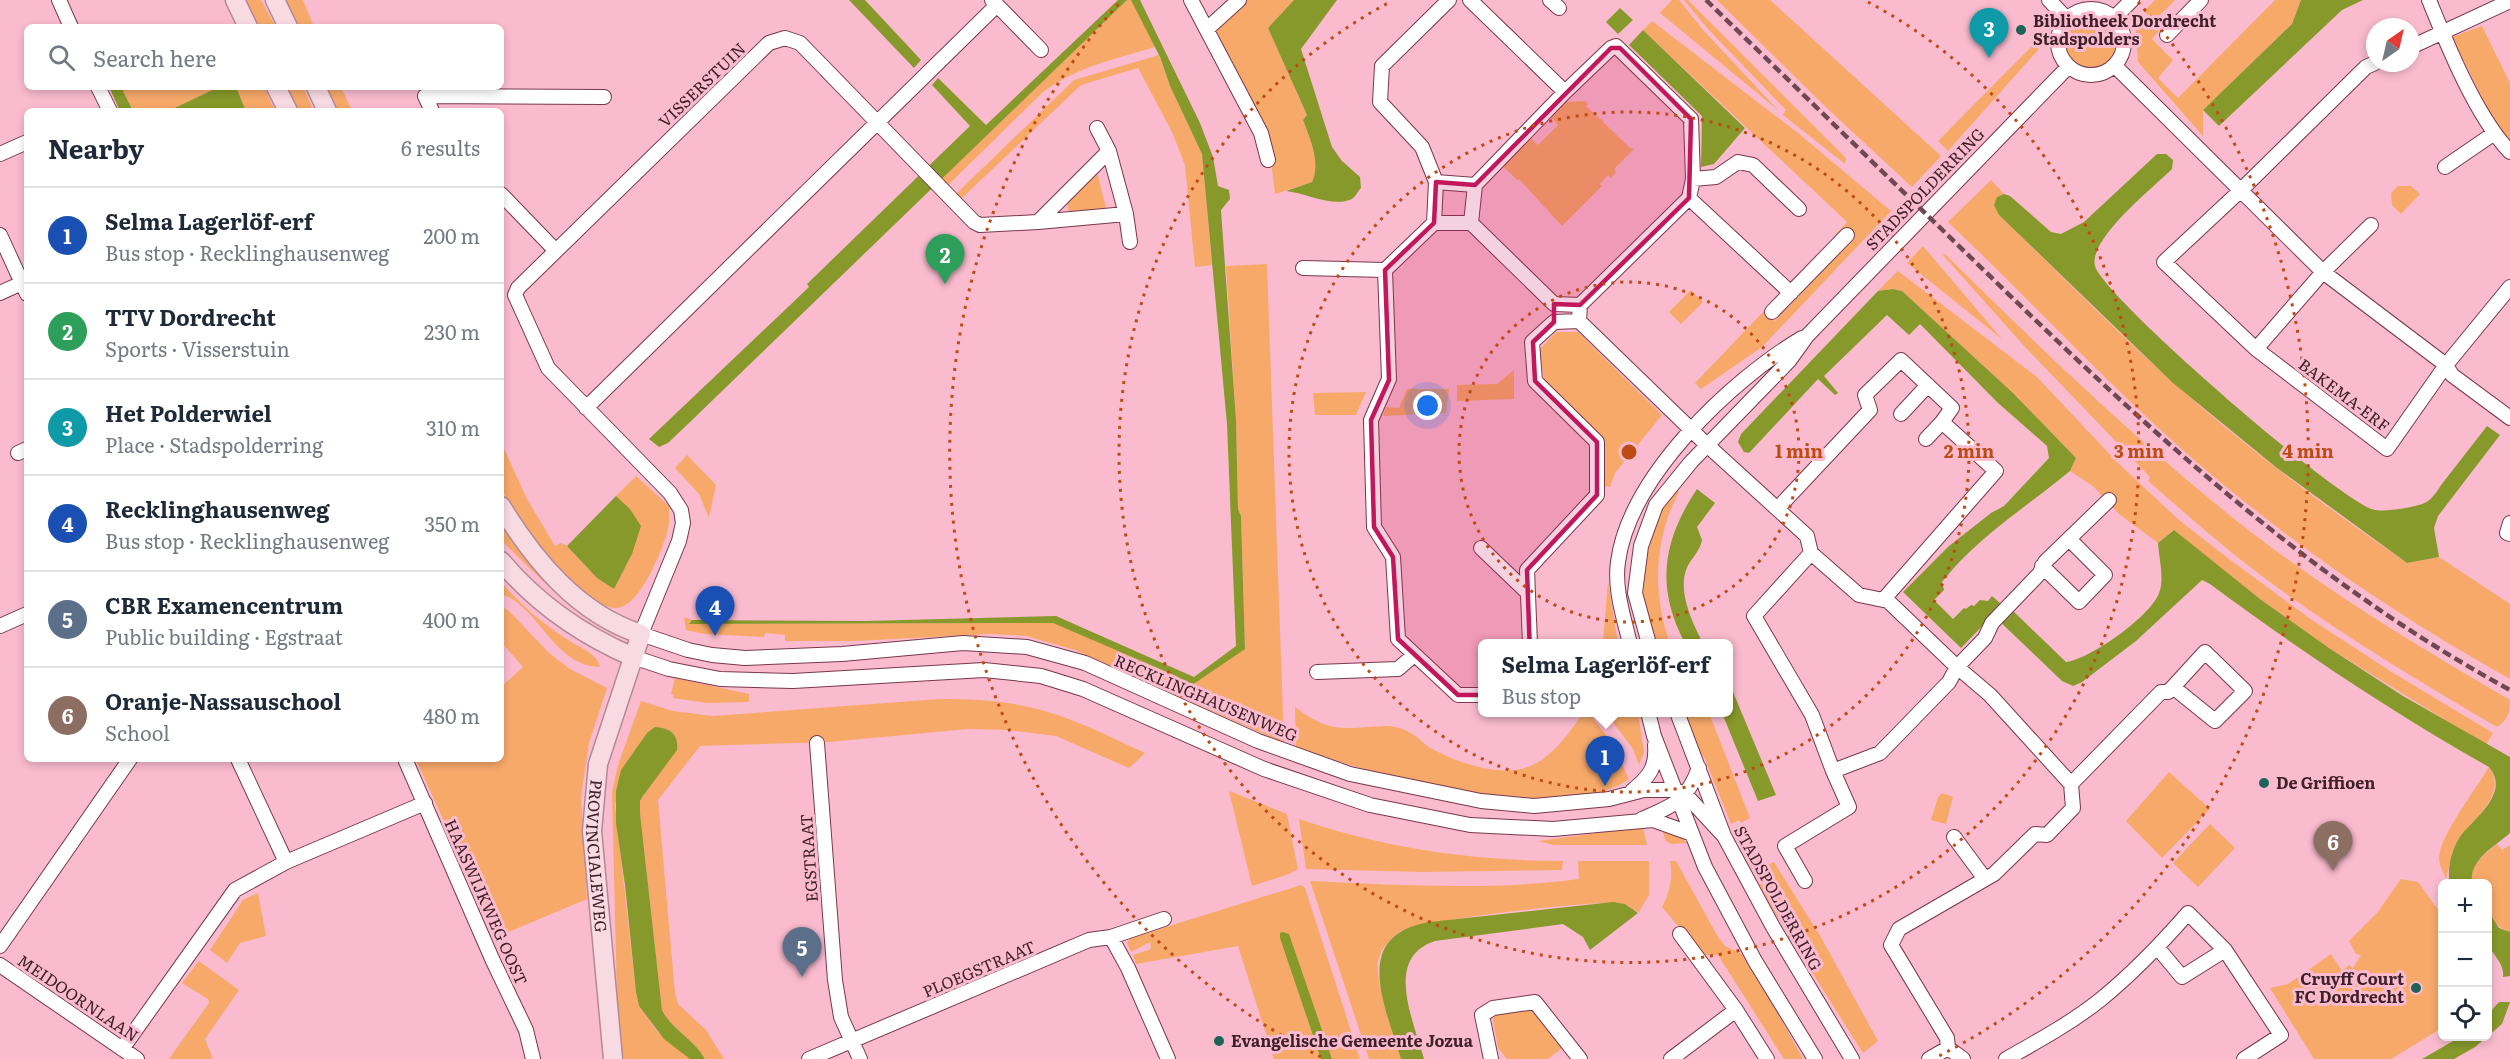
<!DOCTYPE html>
<html lang="en">
<head>
<meta charset="utf-8">
<style>
  :root { --surface:#fff; --page:#f2f2f3; --text:#1f2937; --muted:#747a83; --line:#e0e1e3; --accent:#1d6458 }
  body { margin:0; font-family:Literata,serif; background:var(--page); color:var(--text) }
  .controls { position:absolute; right:18px; bottom:18px; display:grid; overflow:hidden; border-radius:9px; box-shadow:0 3px 9px #0003 }
  .controls button { width:54px; height:54px; display:grid; place-items:center; padding:0; border:0; border-bottom:2px solid var(--line); background:var(--surface); color:var(--text); font:30px sans-serif }
  .compass { position:absolute; left:2366px; top:18px; width:54px; height:54px; border-radius:50%; background:var(--surface); box-shadow:0 3px 9px #0003; rotate:34deg }
  .you { position:absolute; left:1428px; top:406px; width:21px; height:21px; margin:-15px; border:4px solid #fff; border-radius:50%; background:#1a73e8; box-shadow:0 0 0 9px #1a73e833 }
  .badge { display:grid; place-items:center; width:39px; height:39px; border-radius:50%; background:var(--accent); color:#fff; font-size:20px; font-weight:700 }
  .pin { position:absolute; translate:-50% -50px; filter:drop-shadow(0 2px 3px #0008) }
  .pin::after { content:''; position:absolute; top:32px; width:21px; height:18px; background:inherit; clip-path:polygon(0 0,100% 0,50% 100%) }
  .popup { position:absolute; left:1478px; top:639px; width:255px; height:78px; box-sizing:border-box; display:grid; place-content:center; border-radius:9px; background:var(--surface); filter:drop-shadow(0 2px 4px #0005); font-size:20px; white-space:nowrap; color:var(--muted) }
  .popup b { font-size:22px; color:var(--text) }
  .popup::after { content:''; position:absolute; left:50%; top:100%; margin-left:-12px; border:12px solid transparent; border-top-color:var(--surface) }
  .list { margin:0; padding:0; list-style:none }
  h2 { display:flex; justify-content:space-between; align-items:center; height:78px; margin:0; padding:0 24px; font-size:26px }
  h2 small { font-size:20px; font-weight:400; color:var(--muted) }
  .list li { display:grid; grid-template-columns:39px 1fr auto; gap:18px; align-items:center; box-sizing:border-box; height:96px; padding:0 24px; border-top:2px solid var(--line) }
  .list b { display:block; font-size:22px; white-space:nowrap }
  .list p { margin:0; font-size:20px; white-space:nowrap; color:var(--muted) }
  .list em { font-size:20px; font-style:normal; color:var(--muted) }
  .icon { flex:none; width:33px; height:33px; fill:none; stroke:currentColor; stroke-width:2; stroke-linecap:round; stroke-linejoin:round }
  .map { position:relative; flex:none; width:2510px; height:1059px; overflow:hidden }
  .search { position:absolute; background:var(--surface); box-shadow:0 3px 9px #0003; left:24px; top:24px; width:480px; height:66px; display:flex; align-items:center; gap:15px; box-sizing:border-box; padding:0 21px; border-radius:9px; color:var(--muted); font-size:22px }
  .panel { position:absolute; background:var(--surface); box-shadow:0 3px 9px #0003; left:24px; top:108px; width:480px; height:654px; border-radius:9px }
  .map>svg:first-child { display:block }
</style>
</head>
<body>
<div class="map">
<svg width="2510" height="1059" viewBox="0 0 2510 1059">
  <rect width="100%" height="100%" fill="#fabbcf"/>
  <path fill="#f7a96a" d="M242,0H261L276,27H255Z
    M278,0H303L314,27H290Z
    M1127,0H1131L1135,5L1155,47C1116,59 1075,67 1042,93L946,187L940,180Z
    M1246,0H1294L1268,28L1307,115L1303,120C1310,139 1321,162 1312,182L1275,194L1270,152L1264,126L1216,32Z
    M1672,0H1679L1704,31L1779,111L1660,13Z
    M1684,0H1688L1846,158L1845,164L1783,115L1786,110L1707,28Z
    M1717,0H1770L1941,156L1912,187L1829,110Z
    M2155,0H2175L2154,21L2144,11Z
    M2275,0H2301L2292,24L2203,110V136L2138,62L2136,30L2144,17L2159,31L2152,39L2173,60L2158,78L2178,98Z
    M2064 42a27 27 0 1 1 54 0a27 27 0 1 1-54 0Z
    M1652,21L1798,133L1891,211L1762,347L1701,389L1695,383L1764,311L1775,321L1846,247L1835,235L1847,222L1643,30Z
    M2482,26L2510,83V145L2496,126L2452,37Z
    M2034,44L2039,49L1948,151L1938,141Z
    M1159,55L1170,86L1202,154L1212,265L1195,267L1185,165L1172,132L1138,68L1081,85L961,199L955,195L1074,80Z
    M132,87H219L168,111H133L123,91Z
    M236,87H264L275,111H246Z
    M282,87H303L314,111H293Z
    M317,87H341L352,111H328Z
    M1585,101L1588,104L1586,106L1600,119L1602,118L1603,122L1630,148L1634,149L1614,169L1616,172L1611,178L1608,175L1600,184L1602,186L1562,226L1519,179L1517,180L1503,166L1530,138L1538,145L1558,125L1550,116L1564,102Z
    M1097,172L1107,212L1070,214L1066,202Z
    M1991,180L2004,194L1997,197L1999,215C2057,271 2113,329 2173,382C2246,448 2326,507 2407,563L2439,557L2510,604V679C2414,625 2321,564 2235,494C2132,412 2043,312 1948,222Z
    M2398,186H2411L2420,194L2401,214L2392,205L2391,193Z
    M1923,246L2002,339L1907,263Z
    M1945,254C2038,346 2131,436 2233,518C2320,587 2415,645 2510,700C2510,713 2508,720 2497,727C2414,678 2330,628 2254,570C2217,542 2183,511 2148,481L2150,477L2025,347L1943,255Z
    M1267,264L1284,743L1075,650L1026,636L990,634L855,641H785V635L765,633L764,637L705,634L686,630L684,617L692,620L690,624L1054,623L1174,675L1192,685L1245,648L1241,516L1238,509L1236,420L1226,266Z
    M1898,271L2037,377L2118,463L2179,520L2229,559L2309,618L2390,671L2493,733L2486,745L2329,648L2260,599L2173,530L2158,543L2119,514L2094,487L2070,471L2076,458L2013,393L1902,291L1893,289L1878,291Z
    M1691,290L1703,302L1681,324L1669,312Z
    M1556,332H1578L1662,415L1615,473L1610,487L1604,486L1600,437L1544,381L1540,349Z
    M1514,370V399L1457,401V385L1497,384Z
    M1407,389H1449L1446,413L1383,416L1386,407L1399,408Z
    M1366,392L1356,415H1315L1313,393Z
    M501,442L527,499L555,546L561,543L567,546L597,578L614,589L632,554L630,509L616,496L636,476L669,506C669,513 670,522 668,529C663,549 639,610 615,608C581,606 506,516 501,483C499,470 501,455 501,442Z
    M687,455L716,485L709,518L699,494L675,468Z
    M1673,487L1679,492C1654,538 1652,595 1670,643H1655L1643,606L1644,570L1647,544L1659,513Z
    M501,519L608,624L605,629C565,604 534,573 501,540Z
    M1608,581L1618,643H1603Z
    M501,582C522,606 546,627 573,643C583,649 598,655 600,667C554,667 539,606 501,594Z
    M501,606L509,611L549,653L570,669L607,688L589,743L581,797L587,899L497,937L417,762L421,759H501V687L523,667L503,644L505,640L501,636Z
    M675,678L749,694V702L707,703L673,698L674,695L671,694Z
    M940,699C968,699 996,700 1024,706C1066,714 1106,735 1145,753L1129,768L1056,736L1009,730L968,729L829,742L700,746L658,800L675,993L678,1004L706,1030L724,1059H705C694,1039 672,1030 662,1010L640,813V801L649,787L647,733L622,769L615,805L636,992L639,1006L657,1031L690,1059H624L618,1038L612,792L618,765L641,701L673,711L713,716Z
    M1295,707C1321,727 1335,730 1367,727C1376,727 1386,725 1395,727C1417,732 1418,741 1434,750C1460,763 1498,777 1528,767C1551,759 1570,732 1583,713H1589L1612,743L1629,779C1549,831 1380,776 1296,747Z
    M1606,713H1638L1644,752L1639,765L1633,749Z
    M1682,713H1709L1750,818L1741,823L1739,820L1731,824L1705,759L1694,742Z
    M2489,767C2510,796 2469,820 2457,842C2451,852 2450,866 2446,878C2442,870 2437,862 2440,852C2444,831 2477,787 2489,767Z
    M2169,772L2210,809L2162,858L2126,821Z
    M1229,791L1287,814L1298,869L1289,874L1252,886Z
    M1942,793L1953,797L1946,824L1931,820L1938,797Z
    M1299,819C1383,848 1473,861 1563,861L1562,870L1423,872L1306,869Z
    M2210,824L2235,848L2198,887L2173,863Z
    M1643,827L1647,845H1554L1538,841Z
    M1661,828L1680,836L1687,843L1671,844L1666,841Z
    M1748,840L1750,841L1763,867L1774,862L1822,939L1878,1041L1863,1053L1771,907L1739,843Z
    M2497,844L2502,850L2510,845V932C2487,924 2488,905 2488,884L2471,882C2472,863 2484,855 2497,844Z
    M1578,861H1649V895L1639,912C1634,911 1630,906 1624,904C1604,898 1415,921 1399,932C1390,938 1380,951 1378,961C1375,984 1395,1035 1401,1059H1369L1310,881C1399,885 1490,891 1579,879Z
    M1670,861H1676L1718,937L1725,946L1746,956L1803,1059H1784L1718,955H1702L1662,907C1670,892 1673,878 1670,861Z
    M2401,879L2418,882L2442,915V1028L2391,1059H2314L2270,988L2288,984L2331,954L2342,971L2349,965L2353,968L2361,955L2356,954L2349,941L2377,913Z
    M1301,885L1305,888L1360,1059H1332L1287,932L1306,1012L1321,1059H1274L1238,946L1136,964L1133,955L1151,949L1150,942L1131,952L1127,943L1131,938Z
    M258,893L266,936L240,943L227,963L210,950L243,900Z
    M199,961L239,990L205,1039L213,1059H169L209,1003L208,999L182,983Z
    M1530,1005L1562,1048L1548,1059H1507L1498,1048L1492,1014Z"/>
  <path fill="#86992a" d="M849,0H865L921,60L914,68Z
    M1118,0H1127L689,423L668,443L659,447L649,439L809,287L807,284L970,126L932,85L938,78L986,125Z
    M1131,0H1140L1200,123L1213,157L1218,186L1229,190L1230,199L1221,210L1236,420L1238,509L1241,516L1245,649L1192,685L1174,675L1053,623L689,624L692,620L867,621L1056,616L1194,677L1236,646L1227,424L1202,154L1170,86L1160,57Z
    M1294,0H1337L1301,49L1332,147L1342,161L1360,177L1361,188C1358,191 1355,197 1352,199C1332,208 1306,193 1286,191L1312,182C1321,162 1310,139 1303,120L1307,115L1268,28Z
    M2301,0H2363L2342,10L2219,126L2203,110L2292,24Z
    M1620,8L1633,20L1618,34L1606,22Z
    M1643,30L1745,128L1714,164L1701,167L1702,116L1629,45Z
    M109,87H132L123,91L133,111H120Z
    M219,87H236L246,111H168Z
    M2157,154H2166L2173,160L2172,169C2153,188 2088,239 2095,266C2103,297 2343,505 2375,510C2384,512 2421,507 2428,501C2435,496 2440,486 2445,480C2459,462 2473,444 2487,426L2500,435L2438,516L2434,528L2439,557L2407,563L2277,468L2173,383L1999,215L1994,205L1997,197L2004,194L2010,196L2051,232L2061,234L2084,222Z
    M1893,289L1902,291L2013,393L2076,458L2070,471C2027,507 1977,537 1942,582L1944,590L1934,600L1953,619L1964,608L1966,609L1971,605L1974,606L1980,600L1988,601L1992,596L2010,612L2013,611L2066,662C2089,660 2155,614 2160,590C2164,577 2159,558 2158,543L2174,530L2260,599L2329,648L2403,696L2510,757V833C2494,847 2469,860 2472,883H2450C2446,869 2453,845 2462,834C2477,816 2510,792 2489,767C2392,712 2299,650 2210,584L2202,580L2136,641L2082,682L2073,686L2062,681L1993,615L1961,648L1903,592L1949,546L1991,513L2004,506L2049,458L2047,446L1998,403L1920,324L1909,335L1887,315L1824,376L1838,393L1835,395L1818,379L1749,453L1744,452L1738,442L1741,434L1878,291Z
    M1697,489L1715,503L1697,527L1702,540C1700,552 1690,559 1686,570C1678,593 1693,624 1703,643H1685C1655,587 1663,540 1697,489Z
    M616,496L630,509L641,526L632,554L614,589L597,578L567,546Z
    M1728,680L1776,795L1758,801L1722,713L1728,712Z
    M655,727C670,728 679,734 677,750L643,796L640,801V813L662,1010C672,1030 694,1039 705,1059H690L664,1039L639,1006L636,992L625,885L616,823V791L621,770L647,733Z
    M1613,902L1625,904L1638,913L1590,950L1583,937L1563,924L1435,941C1383,958 1414,1021 1424,1059H1401C1386,1007 1349,935 1430,922Z
    M2488,911L2499,928L2510,932V976L2503,977C2505,962 2490,954 2488,941C2486,932 2487,921 2488,911Z
    M1283,932L1289,934L1332,1059H1321L1280,938V933Z
    M2499,1002H2510L2502,1024L2475,1047L2454,1059H2422L2460,1037L2488,1036V1014Z"/>
  <g fill="none" stroke-linecap="round" stroke-linejoin="round">
    <g stroke="#78374f" stroke-width="16">
      <path id="minor" d="M59,0L71,27
        M992,0L1041,50
        M1191,0L1261,133L1268,160
        M1470,0L1565,92
        M1550,0L1559,8
        M2049,0L2067,19
        M2429,0C2448,47 2476,116 2510,152
        M2058 42a33 33 0 1 1 66 0a33 33 0 1 1-66 0Z
        M2114,18L2132,0
        M1207,29L1239,0
        M2167,35L2201,0
        M2411,47L2510,1
        M2375,63L2366,67L2240,191L2164,262L2256,349L2387,449L2446,365L2510,287
        M2115,66L2323,272L2446,365L2452,375L2510,418
        M98,87L110,111
        M432,111L425,96L604,97
        M1109,151L1038,222L980,225L974,222L800,43L785,38L769,43L518,288L515,295L548,368L670,493L681,510L683,523L679,541L641,634L688,650L712,655L745,658L842,654L963,643L1027,647L1085,663L1258,741L1350,774L1481,801L1534,806L1609,799L1644,790H1676L1686,795L1724,836
        M0,154L27,142
        M2445,167L2493,134
        M1693,179L1716,177L1738,162L1753,165L1799,209
        M1436,182L1422,147L1380,102L1382,66L1449,0
        M1475,185L1565,92L1611,48L1616,46L1691,119L1693,179L1689,198L1580,305L1579,321L1554,322L1532,342L1535,381L1597,442V495L1527,570L1530,644
        M501,194L556,251
        M1689,198L1791,293
        M1126,214L1130,242
        M1038,222L1126,214L1109,151L1097,128
        M1471,223L1554,304L1580,305
        M0,235L27,294
        M1303,268L1385,270L1434,223L1436,182L1475,185L1471,223H1434
        M1385,270L1389,379L1371,420L1374,527L1393,557L1398,639L1458,695H1482
        M0,293L22,283
        M1772,312L1847,235
        M1579,321L1707,445L1807,536L1811,553L1859,595L1888,601L1957,667L1990,695L2071,784L2161,692H2168L2173,687
        M2256,349L2323,272L2371,225
        M586,408L997,5
        M1901,414L1928,385
        M18,453L27,449
        M1778,508L1870,410L1865,395L1901,360L1952,408L1942,422
        M2510,523L2507,533L2510,534
        M1481,548L1528,593
        M1811,553L1754,616L1812,715L1833,771L1880,753L1949,682L1957,667L1985,638L1992,623L2040,573L2045,562L2109,500
        M2042,566L2079,602L2105,575L2069,539
        M1884,599L1996,471L1942,422L1926,439
        M0,626L27,614
        M1630,644C1624,618 1614,589 1618,562C1629,477 1731,380 1802,338
        M1649,644L1635,593L1641,546L1656,505L1691,462L1789,361L1807,336L2068,67
        M2205,652L2245,691L2215,721L2173,687Z
        M633,657L669,669L720,679L793,681L984,670L1041,676L1083,689L1264,769L1370,805L1470,825L1553,829L1653,820L1692,834
        M1317,672L1398,669L1414,655
        M1648,712L1654,736L1705,867L1755,961L1815,1059
        M1677,712L1724,836L1773,927L1852,1059
        M817,743L835,980L841,1017L860,1059
        M238,759L286,862
        M405,759L493,961L526,1030L533,1059
        M1632,791C1649,777 1657,767 1655,745
        M1642,819C1674,805 1686,802 1699,768
        M1954,837L1985,879
        M1805,881L1785,846L1849,807L1833,771
        M1680,934L1736,1010L1767,1059
        M1111,937L1128,968L1168,1059
        M0,946L130,759
        M2157,947L2182,977L2225,950
        M0,965L137,1059
        M1948,1048L1947,1038L1891,945L1899,929L1994,874L2035,834L2047,835L2073,808L2071,784
        M122,1049L235,890L286,862L425,803
        M809,1059L1089,940L1111,937L1164,919
        M1491,1059L1482,1015L1493,1008L1535,1002L1580,1059
        M1671,1059L1736,1010
        M1929,1059L1948,1048L1963,1059
        M2006,1059C2038,1041 2071,1023 2100,1000C2132,974 2161,944 2188,913L2225,950L2281,1035L2244,1059"/>
    </g>
    <g stroke="#b48997" stroke-width="21">
      <g id="major">
        <path d="M235,0L248,27"/>
        <path d="M275,0L288,27"/>
        <path d="M276,87L288,111"/>
        <path d="M316,87L327,111"/>
        <path id="s1" d="M501,506C534,560 578,614 641,634L598,764L592,831L613,1059"/>
        <path d="M501,561C537,604 582,635 633,657"/>
      </g>
    </g>
    <use href="#minor" stroke="#fff" stroke-width="14"/>
    <use href="#major" stroke="#f8dae3" stroke-width="18"/>
    <path stroke="#6f4855" stroke-width="4.5" stroke-dasharray="9 4.5" stroke-linecap="butt" d="M1706,0C1803,94 1900,189 1997,283C2157,438 2314,583 2510,690"/>
  </g>
  <path fill="#c2185b" fill-opacity="0.2" stroke="#c2185b" stroke-width="4.5" stroke-linejoin="round" d="M1611,48H1620L1691,119L1689,198L1580,305L1554,304V322L1533,342L1535,381L1597,442V495L1527,570L1530,654L1491,695H1458L1398,639L1393,557L1374,527L1371,420L1389,380L1385,270L1434,223L1436,182L1475,185Z"/>
  <g fill="none" stroke="#be4b14" stroke-width="3" stroke-dasharray="3 6">
    <circle cx="1629" cy="452" r="170"/>
    <circle cx="1629" cy="452" r="340"/>
    <path d="M1868 2A510 510 0 1 1 1390 2"/>
    <path d="M1321 1057A679 679 0 0 1 1120 2M2138 2A679 679 0 0 1 1937 1057"/>
  </g>
  <g fill="#1d6458" stroke="#fabbcf" stroke-width="2">
    <circle cx="2021" cy="30" r="6"/>
    <circle cx="2264" cy="783" r="6"/>
    <circle cx="2416" cy="988" r="6"/>
    <circle cx="1219" cy="1041" r="6"/>
  </g>
  <g text-anchor="middle" stroke-width="6" stroke-linejoin="round" paint-order="stroke">
    <g font-size="16" font-weight="bold" fill="#3e202a" stroke="#fabbcf" text-anchor="start">
      <text x="2033" y="27">Bibliotheek Dordrecht<tspan x="2033" dy="18">Stadspolders</tspan></text>
      <text x="2276" y="789">De Griffioen</text>
      <text x="2404" y="985" text-anchor="end">Cruyff Court<tspan x="2404" dy="18">FC Dordrecht</tspan></text>
      <text x="1231" y="1047">Evangelische Gemeente Jozua</text>
    </g>
    <g font-size="16" fill="#3e202a" stroke="#fabbcf">
      <text transform="translate(702 85) rotate(-44)" y="6">VISSERSTUIN</text>
      <text transform="translate(1925 189) rotate(-46)" y="6">STADSPOLDERRING</text>
      <text transform="translate(2344 395) rotate(37)" y="6">BAKEMA-ERF</text>
      <text transform="translate(1206 698) rotate(23)" y="6">RECKLINGHAUSENWEG</text>
      <text dy="6" stroke="none"><textPath href="#s1" startOffset="423">PROVINCIALEWEG</textPath></text>
      <text transform="translate(809 858) rotate(-94)" y="6">EGSTRAAT</text>
      <text transform="translate(1778 898) rotate(61)" y="6">STADSPOLDERRING</text>
      <text transform="translate(486 902) rotate(66)" y="6">HAASWIJKWEG OOST</text>
      <text transform="translate(979 969) rotate(-23)" y="6">PLOEGSTRAAT</text>
      <text transform="translate(78 998) rotate(34)" y="6">MEIDOORNLAAN</text>
    </g>
  </g>
  <circle cx="1629" cy="452" r="9" fill="#be4b14" stroke="#fabbcf" stroke-width="3"/>
  <g font-size="18" text-anchor="middle" font-weight="bold" fill="#be4b14" stroke="#fabbcf" stroke-width="6" stroke-linejoin="round" paint-order="stroke">
    <text x="1799" y="458">1 min</text>
    <text x="1969" y="458">2 min</text>
    <text x="2139" y="458">3 min</text>
    <text x="2308" y="458">4 min</text>
  </g>
</svg>
<div class="controls">
<button>+</button>
<button>−</button>
<button><svg class="icon" aria-label="locate" viewBox="0 0 24 24"><circle cx="12" cy="12" r="6"/><path d="M12 2v4M12 18v4M2 12h4M18 12h4"/></svg></button>
</div>
<svg class="compass" viewBox="-18 -18 36 36"><path d="M0-13l5 13h-10z" fill="#e53935"/><path d="M0 13l5-13h-10z" fill="#747a83"/></svg>
<div class="you"></div>
<div class="pin badge" style="left:1605px;top:786px;background:#1a4fb4">1</div>
<div class="popup"><b>Selma Lagerlöf-erf</b>Bus stop</div>
<div class="pin badge" style="left:945px;top:284px;background:#2e9e5b">2</div>
<div class="pin badge" style="left:1989px;top:58px;background:#0f9aa8">3</div>
<div class="pin badge" style="left:715px;top:636px;background:#1a4fb4">4</div>
<div class="pin badge" style="left:802px;top:977px;background:#5c6f8a">5</div>
<div class="pin badge" style="left:2333px;top:871px;background:#8d6e63">6</div>
<div class="search"><svg class="icon" aria-label="search" viewBox="0 0 24 24"><circle cx="10" cy="10" r="6"/><path d="M15 15l6 6"/></svg>Search here</div>
<section class="panel">
<h2>Nearby<small>6 results</small></h2>
<ul class="list">
<li><span class="badge" style="background:#1a4fb4">1</span><div><b>Selma Lagerlöf-erf</b><p>Bus stop · Recklinghausenweg</p></div><em>200 m</em></li>
<li><span class="badge" style="background:#2e9e5b">2</span><div><b>TTV Dordrecht</b><p>Sports · Visserstuin</p></div><em>230 m</em></li>
<li><span class="badge" style="background:#0f9aa8">3</span><div><b>Het Polderwiel</b><p>Place · Stadspolderring</p></div><em>310 m</em></li>
<li><span class="badge" style="background:#1a4fb4">4</span><div><b>Recklinghausenweg</b><p>Bus stop · Recklinghausenweg</p></div><em>350 m</em></li>
<li><span class="badge" style="background:#5c6f8a">5</span><div><b>CBR Examencentrum</b><p>Public building · Egstraat</p></div><em>400 m</em></li>
<li><span class="badge" style="background:#8d6e63">6</span><div><b>Oranje-Nassauschool</b><p>School</p></div><em>480 m</em></li>
</ul>
</section>
</div>
</body>
</html>
